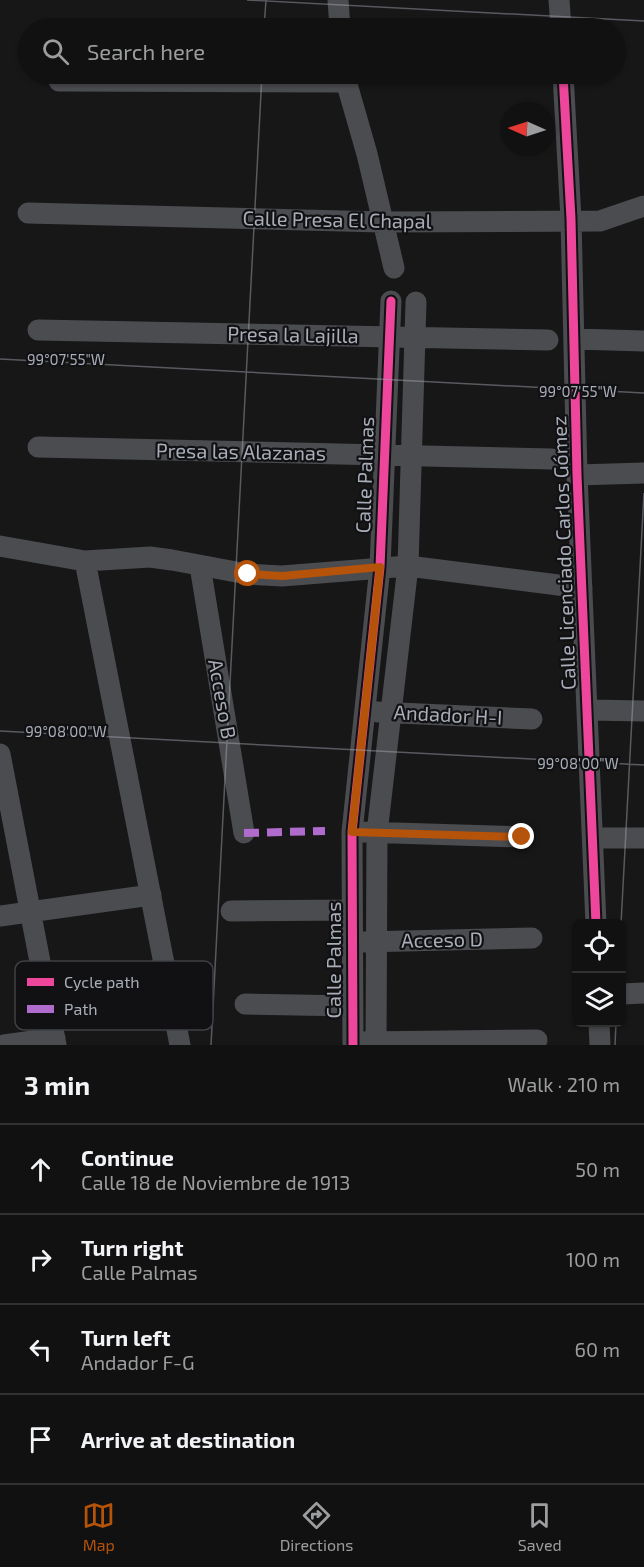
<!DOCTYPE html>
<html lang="en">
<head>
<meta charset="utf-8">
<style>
  :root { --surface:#111; --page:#1a1a1a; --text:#f1f3f6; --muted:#9c9d9f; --line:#303131; --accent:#b45309 }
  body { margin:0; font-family:"Exo 2",sans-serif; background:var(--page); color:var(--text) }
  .controls { position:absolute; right:18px; bottom:18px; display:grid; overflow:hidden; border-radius:9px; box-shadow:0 2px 4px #0004 }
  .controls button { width:54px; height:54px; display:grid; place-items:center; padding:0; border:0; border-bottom:2px solid var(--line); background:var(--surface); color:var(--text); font:30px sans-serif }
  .compass { position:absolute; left:500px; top:102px; width:54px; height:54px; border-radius:50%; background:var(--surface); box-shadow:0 2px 4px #0004; rotate:273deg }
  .stop { position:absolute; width:18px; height:18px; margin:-14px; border:4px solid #b45309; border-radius:50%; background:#fff }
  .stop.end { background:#b45309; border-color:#fff; box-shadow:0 2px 6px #0008 }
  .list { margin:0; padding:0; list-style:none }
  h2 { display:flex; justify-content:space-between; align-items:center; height:78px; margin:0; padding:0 24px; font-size:26px }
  h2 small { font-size:20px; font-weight:400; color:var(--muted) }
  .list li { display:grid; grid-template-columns:39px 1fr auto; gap:18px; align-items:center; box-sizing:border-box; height:90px; padding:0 24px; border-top:2px solid var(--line) }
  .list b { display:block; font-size:22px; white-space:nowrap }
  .list p { margin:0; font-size:20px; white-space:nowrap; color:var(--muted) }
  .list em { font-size:20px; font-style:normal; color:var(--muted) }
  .icon { flex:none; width:33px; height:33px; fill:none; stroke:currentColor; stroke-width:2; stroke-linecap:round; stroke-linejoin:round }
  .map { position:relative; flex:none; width:644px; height:1045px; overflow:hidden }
  .search { position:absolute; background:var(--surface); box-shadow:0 2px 4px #0004; left:18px; right:18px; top:18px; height:66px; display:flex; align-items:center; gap:15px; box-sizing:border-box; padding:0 21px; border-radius:33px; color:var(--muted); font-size:22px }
  .sheet { height:438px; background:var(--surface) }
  nav { display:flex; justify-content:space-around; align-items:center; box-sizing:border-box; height:84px; border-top:2px solid var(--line); background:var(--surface); font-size:16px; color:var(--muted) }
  nav a { display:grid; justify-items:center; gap:3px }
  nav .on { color:var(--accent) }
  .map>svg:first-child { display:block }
</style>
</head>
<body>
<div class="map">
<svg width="644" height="1045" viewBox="0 0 644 1045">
  <rect width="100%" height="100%" fill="#171717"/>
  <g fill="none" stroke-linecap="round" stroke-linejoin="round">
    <path stroke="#4b4c50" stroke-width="21" d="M338,0L340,28
      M559,0L561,28
      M344,74L367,154L394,268
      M563,74L571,219L577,475L596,924
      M59,81L344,82
      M28,213L382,222L600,221L644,206
      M38,330L548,340
      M575,339L644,341
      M38,447L552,459
      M577,475L644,473
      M0,546L85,561L150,557L172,560L247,574L282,576L408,566L582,588
      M85,561L180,1045
      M200,566L244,833
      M589,710L644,711
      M377,712L532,719
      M0,754L56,1045
      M363,832L522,837
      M594,838H644
      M231,911L352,910
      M0,916L151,895
      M362,942L532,938
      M622,994L644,993
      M245,1004L352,1006
      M599,1023L600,1045
      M362,1042L537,1040
      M4,1045L55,1038
      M353,1045L352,832L380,567L391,301
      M376,1045L377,833L408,566L416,302"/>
    <path stroke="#b06ccc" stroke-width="8" stroke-dasharray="15 8" stroke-linecap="butt" d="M244,833L325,831"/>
    <g stroke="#111113" stroke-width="13">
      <path id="cycleway" d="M563,74L571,219L577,475L596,924
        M353,1045L352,832L380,567L391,301"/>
    </g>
    <use href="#cycleway" stroke="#ed469a" stroke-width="9"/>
  </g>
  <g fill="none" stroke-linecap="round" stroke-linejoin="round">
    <path stroke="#b45309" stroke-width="8" d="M248,574L282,576L380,567L352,832L522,837"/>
  </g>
  <path fill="none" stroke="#a8adb8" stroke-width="1.5" stroke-opacity="0.45" d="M247,0L644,21M264,28L266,0M0,359L644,393M0,731L644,765M621,924L644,493M211,1045L262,74M615,1045L616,1023"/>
  <g text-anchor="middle" stroke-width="4.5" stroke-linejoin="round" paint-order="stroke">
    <g font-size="20" fill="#a8adb8" stroke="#111113">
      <text transform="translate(337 220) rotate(1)" y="7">Calle Presa El Chapal</text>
      <text transform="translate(293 335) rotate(1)" y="7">Presa la Lajilla</text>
      <text transform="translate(241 452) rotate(1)" y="7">Presa las Alazanas</text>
      <text transform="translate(365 475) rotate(-88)" y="7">Calle Palmas</text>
      <text transform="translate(564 553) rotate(-92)" y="7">Calle Licenciado Carlos Gómez</text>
      <text transform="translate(222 699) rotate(80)" y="7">Acceso B</text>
      <text transform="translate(448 715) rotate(3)" y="7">Andador H-I</text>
      <text transform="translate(442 940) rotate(-1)" y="7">Acceso D</text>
      <text transform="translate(334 960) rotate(-90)" y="7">Calle Palmas</text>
    </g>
  </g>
  <rect x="15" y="961" width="198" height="69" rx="9" fill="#111113" stroke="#3e4045" stroke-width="1.5"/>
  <rect x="27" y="978" width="27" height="8" fill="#ed469a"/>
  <rect x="27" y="1005" width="27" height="8" fill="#b06ccc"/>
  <g font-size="16" fill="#a8adb8">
    <text x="64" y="988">Cycle path</text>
    <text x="64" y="1015">Path</text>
  </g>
  <g font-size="15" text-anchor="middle" fill="#a8adb8" stroke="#111113" stroke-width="4.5" stroke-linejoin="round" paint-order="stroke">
    <text x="66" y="365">99°07'55"W</text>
    <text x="578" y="397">99°07'55"W</text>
    <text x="66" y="737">99°08'00"W</text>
    <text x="578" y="769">99°08'00"W</text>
  </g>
</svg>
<div class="controls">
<button><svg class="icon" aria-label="locate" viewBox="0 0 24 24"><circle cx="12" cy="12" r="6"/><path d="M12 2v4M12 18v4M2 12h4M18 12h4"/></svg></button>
<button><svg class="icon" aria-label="layers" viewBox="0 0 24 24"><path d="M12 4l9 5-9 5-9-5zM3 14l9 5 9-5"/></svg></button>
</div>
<svg class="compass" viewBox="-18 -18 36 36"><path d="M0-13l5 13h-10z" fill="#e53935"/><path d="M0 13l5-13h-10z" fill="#9c9d9f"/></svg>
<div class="stop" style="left:248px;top:574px"></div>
<div class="stop end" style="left:522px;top:837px"></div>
<div class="search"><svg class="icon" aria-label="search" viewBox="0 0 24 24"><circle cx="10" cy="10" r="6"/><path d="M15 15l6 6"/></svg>Search here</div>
</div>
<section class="sheet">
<h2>3 min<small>Walk · 210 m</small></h2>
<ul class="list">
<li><svg class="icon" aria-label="ahead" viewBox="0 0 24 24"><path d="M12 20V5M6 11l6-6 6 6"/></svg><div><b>Continue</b><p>Calle 18 de Noviembre de 1913</p></div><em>50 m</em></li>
<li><svg class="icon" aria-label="right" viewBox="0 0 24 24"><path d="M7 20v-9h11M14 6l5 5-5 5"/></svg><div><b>Turn right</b><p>Calle Palmas</p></div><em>100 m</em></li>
<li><svg class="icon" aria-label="left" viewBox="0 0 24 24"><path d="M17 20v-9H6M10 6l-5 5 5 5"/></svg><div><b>Turn left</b><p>Andador F-G</p></div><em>60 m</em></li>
<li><svg class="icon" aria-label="arrive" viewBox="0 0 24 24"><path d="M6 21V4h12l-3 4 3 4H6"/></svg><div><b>Arrive at destination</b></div></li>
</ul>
</section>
<nav>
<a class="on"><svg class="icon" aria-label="map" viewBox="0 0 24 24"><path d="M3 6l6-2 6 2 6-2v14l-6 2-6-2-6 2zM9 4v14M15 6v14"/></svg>Map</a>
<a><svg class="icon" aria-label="directions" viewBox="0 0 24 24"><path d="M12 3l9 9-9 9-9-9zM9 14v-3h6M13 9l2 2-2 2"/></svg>Directions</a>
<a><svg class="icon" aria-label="saved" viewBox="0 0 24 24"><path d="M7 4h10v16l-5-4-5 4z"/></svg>Saved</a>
</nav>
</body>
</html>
